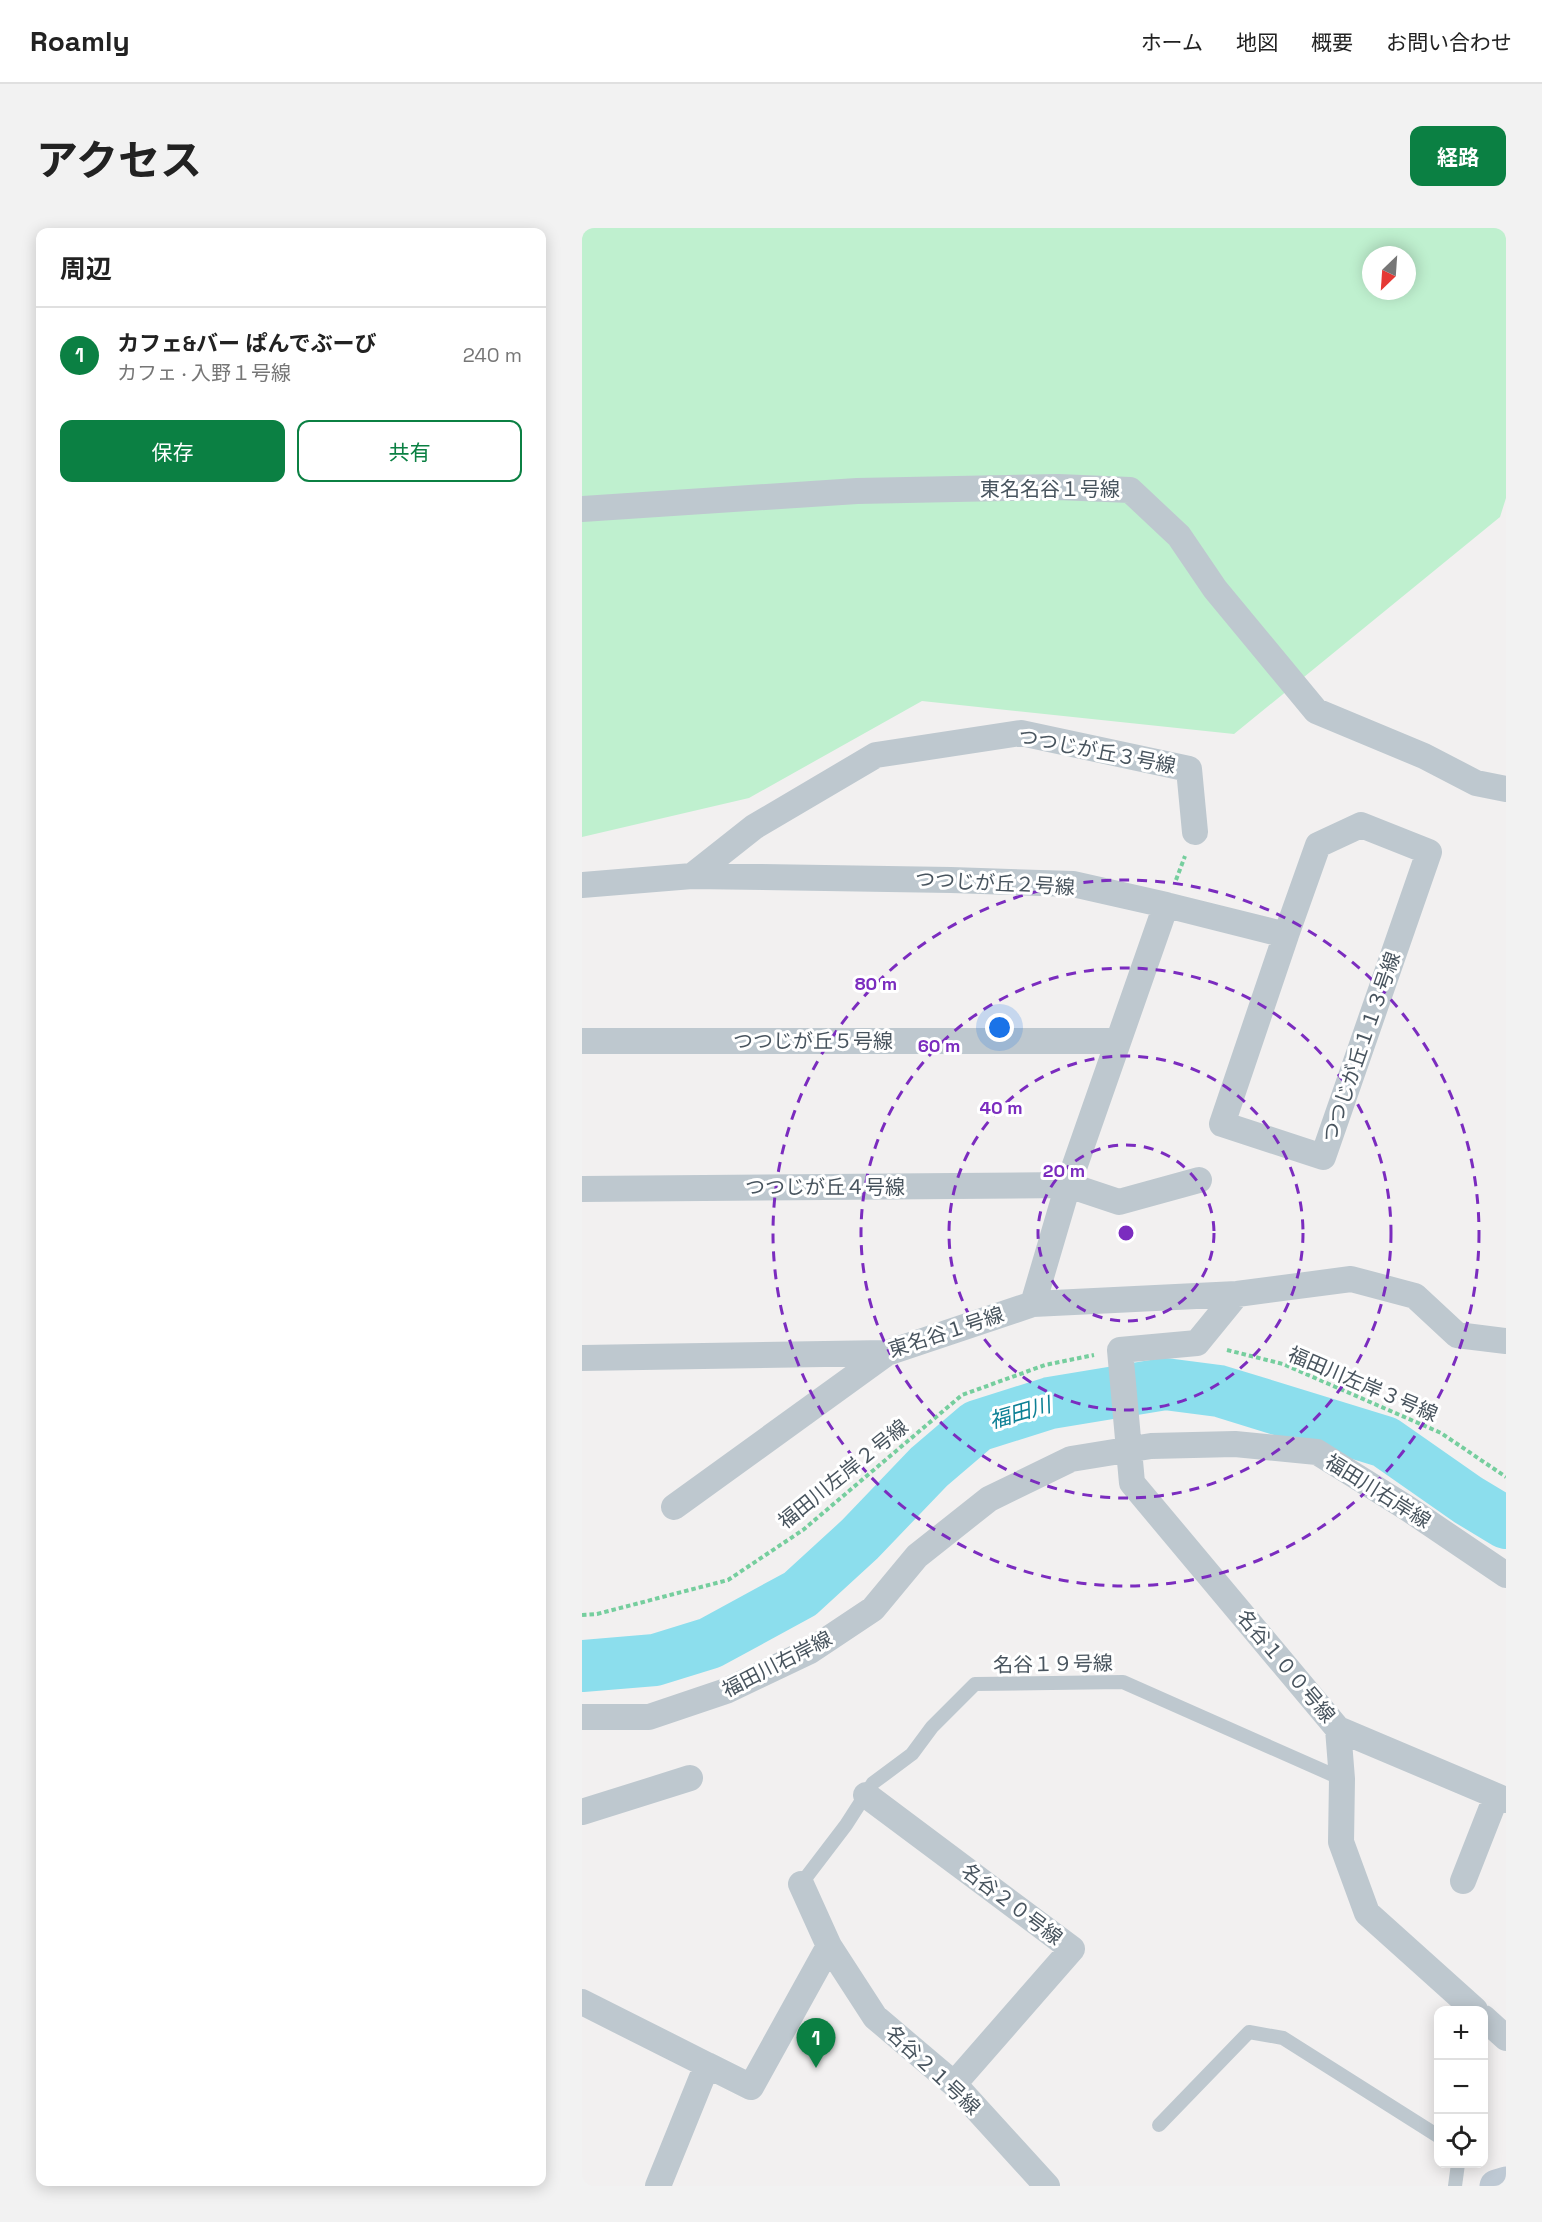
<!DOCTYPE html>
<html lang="ja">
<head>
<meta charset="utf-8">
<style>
  :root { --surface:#fff; --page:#f2f2f2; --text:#222; --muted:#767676; --line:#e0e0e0; --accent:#0b8043 }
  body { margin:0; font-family:"Space Grotesk","Noto Sans JP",sans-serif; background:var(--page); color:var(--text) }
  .controls { position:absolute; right:18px; bottom:18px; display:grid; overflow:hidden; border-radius:12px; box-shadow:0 3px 15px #0003 }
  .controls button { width:54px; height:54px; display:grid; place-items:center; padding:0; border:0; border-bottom:2px solid var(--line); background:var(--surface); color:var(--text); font:30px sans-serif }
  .compass { position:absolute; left:780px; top:18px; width:54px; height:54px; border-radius:50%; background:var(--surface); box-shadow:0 3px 15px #0003; rotate:205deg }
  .you { position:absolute; left:418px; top:800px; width:21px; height:21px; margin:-15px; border:4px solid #fff; border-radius:50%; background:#1a73e8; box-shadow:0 0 0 9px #1a73e833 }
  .badge { display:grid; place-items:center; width:39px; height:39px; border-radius:50%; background:var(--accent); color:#fff; font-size:20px; font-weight:700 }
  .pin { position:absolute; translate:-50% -50px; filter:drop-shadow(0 2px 3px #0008) }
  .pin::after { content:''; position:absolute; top:32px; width:21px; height:18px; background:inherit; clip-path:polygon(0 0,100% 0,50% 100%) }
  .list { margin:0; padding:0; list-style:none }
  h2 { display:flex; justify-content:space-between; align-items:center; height:78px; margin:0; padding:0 24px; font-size:26px }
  h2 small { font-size:20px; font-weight:400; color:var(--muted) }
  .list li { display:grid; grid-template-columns:39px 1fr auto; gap:18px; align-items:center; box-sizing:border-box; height:96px; padding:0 24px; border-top:2px solid var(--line) }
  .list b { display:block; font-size:22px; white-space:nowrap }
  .list p { margin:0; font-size:20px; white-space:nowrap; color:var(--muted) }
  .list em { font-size:20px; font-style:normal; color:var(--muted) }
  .actions { display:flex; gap:12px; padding:18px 24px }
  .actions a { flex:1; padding:14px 0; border:2px solid var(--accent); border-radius:12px; text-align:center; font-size:21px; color:var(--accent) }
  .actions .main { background:var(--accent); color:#fff }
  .icon { flex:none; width:33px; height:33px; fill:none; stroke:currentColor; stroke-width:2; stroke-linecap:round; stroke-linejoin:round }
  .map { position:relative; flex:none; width:924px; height:1958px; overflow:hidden; border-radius:12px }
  header { display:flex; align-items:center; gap:36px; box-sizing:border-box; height:84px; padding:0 30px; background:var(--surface); border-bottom:2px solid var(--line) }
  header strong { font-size:28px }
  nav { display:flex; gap:33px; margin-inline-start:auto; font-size:21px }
  .intro { display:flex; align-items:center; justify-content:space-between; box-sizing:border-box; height:144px; padding:0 36px }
  h1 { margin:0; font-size:42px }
  .button { padding:15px 27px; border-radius:12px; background:var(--accent); color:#fff; font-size:21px; font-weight:700 }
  main { display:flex; gap:36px; padding:0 36px }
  aside { flex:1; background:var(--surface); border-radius:12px; box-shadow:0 3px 15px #0003 }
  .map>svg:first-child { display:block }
</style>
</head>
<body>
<header>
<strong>Roamly</strong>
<nav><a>ホーム</a><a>地図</a><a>概要</a><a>お問い合わせ</a></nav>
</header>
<div class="intro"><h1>アクセス</h1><a class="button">経路</a></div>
<main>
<aside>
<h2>周辺<small></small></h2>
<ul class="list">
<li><span class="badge">1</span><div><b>カフェ&amp;バー ぱんでぶーび</b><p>カフェ · 入野１号線</p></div><em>240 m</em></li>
</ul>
<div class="actions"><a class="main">保存</a><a>共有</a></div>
</aside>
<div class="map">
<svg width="924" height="1958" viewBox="0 0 924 1958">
  <rect width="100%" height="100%" fill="#f2f0f0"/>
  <path fill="#bff0cf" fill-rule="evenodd" d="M0,0H924V270L918,289L652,506L340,473L167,570L0,609ZM789,27H825V63H789Z"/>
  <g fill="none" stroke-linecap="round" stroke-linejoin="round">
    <path stroke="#8cdeed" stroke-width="52" d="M0,1438L73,1432L128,1415L218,1366L278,1311L347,1239L395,1198L468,1175L583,1156L637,1163L803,1214L886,1272L924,1295"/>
    <path stroke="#76ce9e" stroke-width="4" stroke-dasharray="4.5 3" stroke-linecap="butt" d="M594,652L603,628
      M645,1122L701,1136L859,1205L924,1249
      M0,1387L15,1386L146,1352L221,1302L380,1167L463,1137L512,1127"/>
    <path stroke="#bec8cf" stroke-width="14" d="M219,1656L264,1597L291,1555L330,1526L350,1499L393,1456L541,1454L760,1551
      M577,1897L667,1804L701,1810L856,1908
      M873,1958L876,1936"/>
    <path stroke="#bec8cf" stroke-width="26" d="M0,281L275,263L476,259L548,262L597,308L633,361L734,483L842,528L894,555L924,561
      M110,648L172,599L294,527L439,505L607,541L613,604
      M0,657L110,648L369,652L491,656L584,677L486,957L451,1076
      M584,677L704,707L736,617L779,597L847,624L741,929L640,896L704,707
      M0,813H535
      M0,961L486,957L537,974L617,952
      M655,1066L615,1115L538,1122L550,1255L756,1501L760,1551L759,1614L785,1685L893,1782
      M0,1130L305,1125L451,1076L655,1066L769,1051L833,1068L875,1107L924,1113
      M92,1279L305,1125
      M0,1489H67L144,1463L228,1423L291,1381L335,1328L407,1271L489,1231L569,1218L653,1216L735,1224L825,1280L924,1347
      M756,1501L924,1572
      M284,1567L490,1721L372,1856
      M0,1584L108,1550
      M881,1653L914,1569
      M219,1656L247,1718L293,1789L372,1856L465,1958
      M0,1774L125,1837
      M902,1790L924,1810
      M76,1958L125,1837L169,1859L247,1718"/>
    <path stroke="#bec9d4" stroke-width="33" d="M914,1958L924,1955"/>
  </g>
  <g fill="none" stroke="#7b2cbf" stroke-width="3" stroke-dasharray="10 8">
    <circle cx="544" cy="1005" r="88"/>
    <circle cx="544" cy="1005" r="177"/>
    <circle cx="544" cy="1005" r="265"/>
    <circle cx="544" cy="1005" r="353"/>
  </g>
  <g text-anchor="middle" stroke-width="6" stroke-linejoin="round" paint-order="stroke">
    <g font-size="20" fill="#48545e" stroke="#fff">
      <text x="468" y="268">東名名谷１号線</text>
      <text transform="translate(515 523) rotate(11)" y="7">つつじが丘３号線</text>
      <text transform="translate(413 655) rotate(3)" y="7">つつじが丘２号線</text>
      <text x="231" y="820">つつじが丘５号線</text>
      <text transform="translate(779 819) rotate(-71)" y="7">つつじが丘１１３号線</text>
      <text x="243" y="966">つつじが丘４号線</text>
      <text transform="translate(364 1104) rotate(-18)" y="7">東名谷１号線</text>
      <text transform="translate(781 1156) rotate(23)" y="7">福田川左岸３号線</text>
      <text transform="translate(261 1246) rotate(-39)" y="7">福田川左岸２号線</text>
      <text transform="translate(796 1263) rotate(32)" y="7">福田川右岸線</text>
      <text transform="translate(195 1436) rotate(-27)" y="7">福田川右岸線</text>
      <text transform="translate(471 1436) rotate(-1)" y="7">名谷１９号線</text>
      <text transform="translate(704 1438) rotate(50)" y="7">名谷１００号線</text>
      <text transform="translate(430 1676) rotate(37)" y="7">名谷２０号線</text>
      <text transform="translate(351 1842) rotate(43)" y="7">名谷２１号線</text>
    </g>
    <g font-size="21" font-style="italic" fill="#0d8095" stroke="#fff">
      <text transform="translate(438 1185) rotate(-16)" y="7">福田川</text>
    </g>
  </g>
  <circle cx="544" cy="1005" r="9" fill="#7b2cbf" stroke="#fff" stroke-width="3"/>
  <g font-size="18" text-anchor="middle" font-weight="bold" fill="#7b2cbf" stroke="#fff" stroke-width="6" stroke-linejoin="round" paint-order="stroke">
    <text x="294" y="762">80 m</text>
    <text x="357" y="824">60 m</text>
    <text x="419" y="886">40 m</text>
    <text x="482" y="949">20 m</text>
  </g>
</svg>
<div class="controls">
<button>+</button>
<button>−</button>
<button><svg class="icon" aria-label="locate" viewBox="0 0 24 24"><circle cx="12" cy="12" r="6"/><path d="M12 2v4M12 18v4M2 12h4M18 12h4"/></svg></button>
</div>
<svg class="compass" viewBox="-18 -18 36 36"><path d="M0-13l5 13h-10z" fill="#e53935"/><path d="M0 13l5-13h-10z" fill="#767676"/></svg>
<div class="you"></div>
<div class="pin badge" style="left:234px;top:1840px">1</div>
</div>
</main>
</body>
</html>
